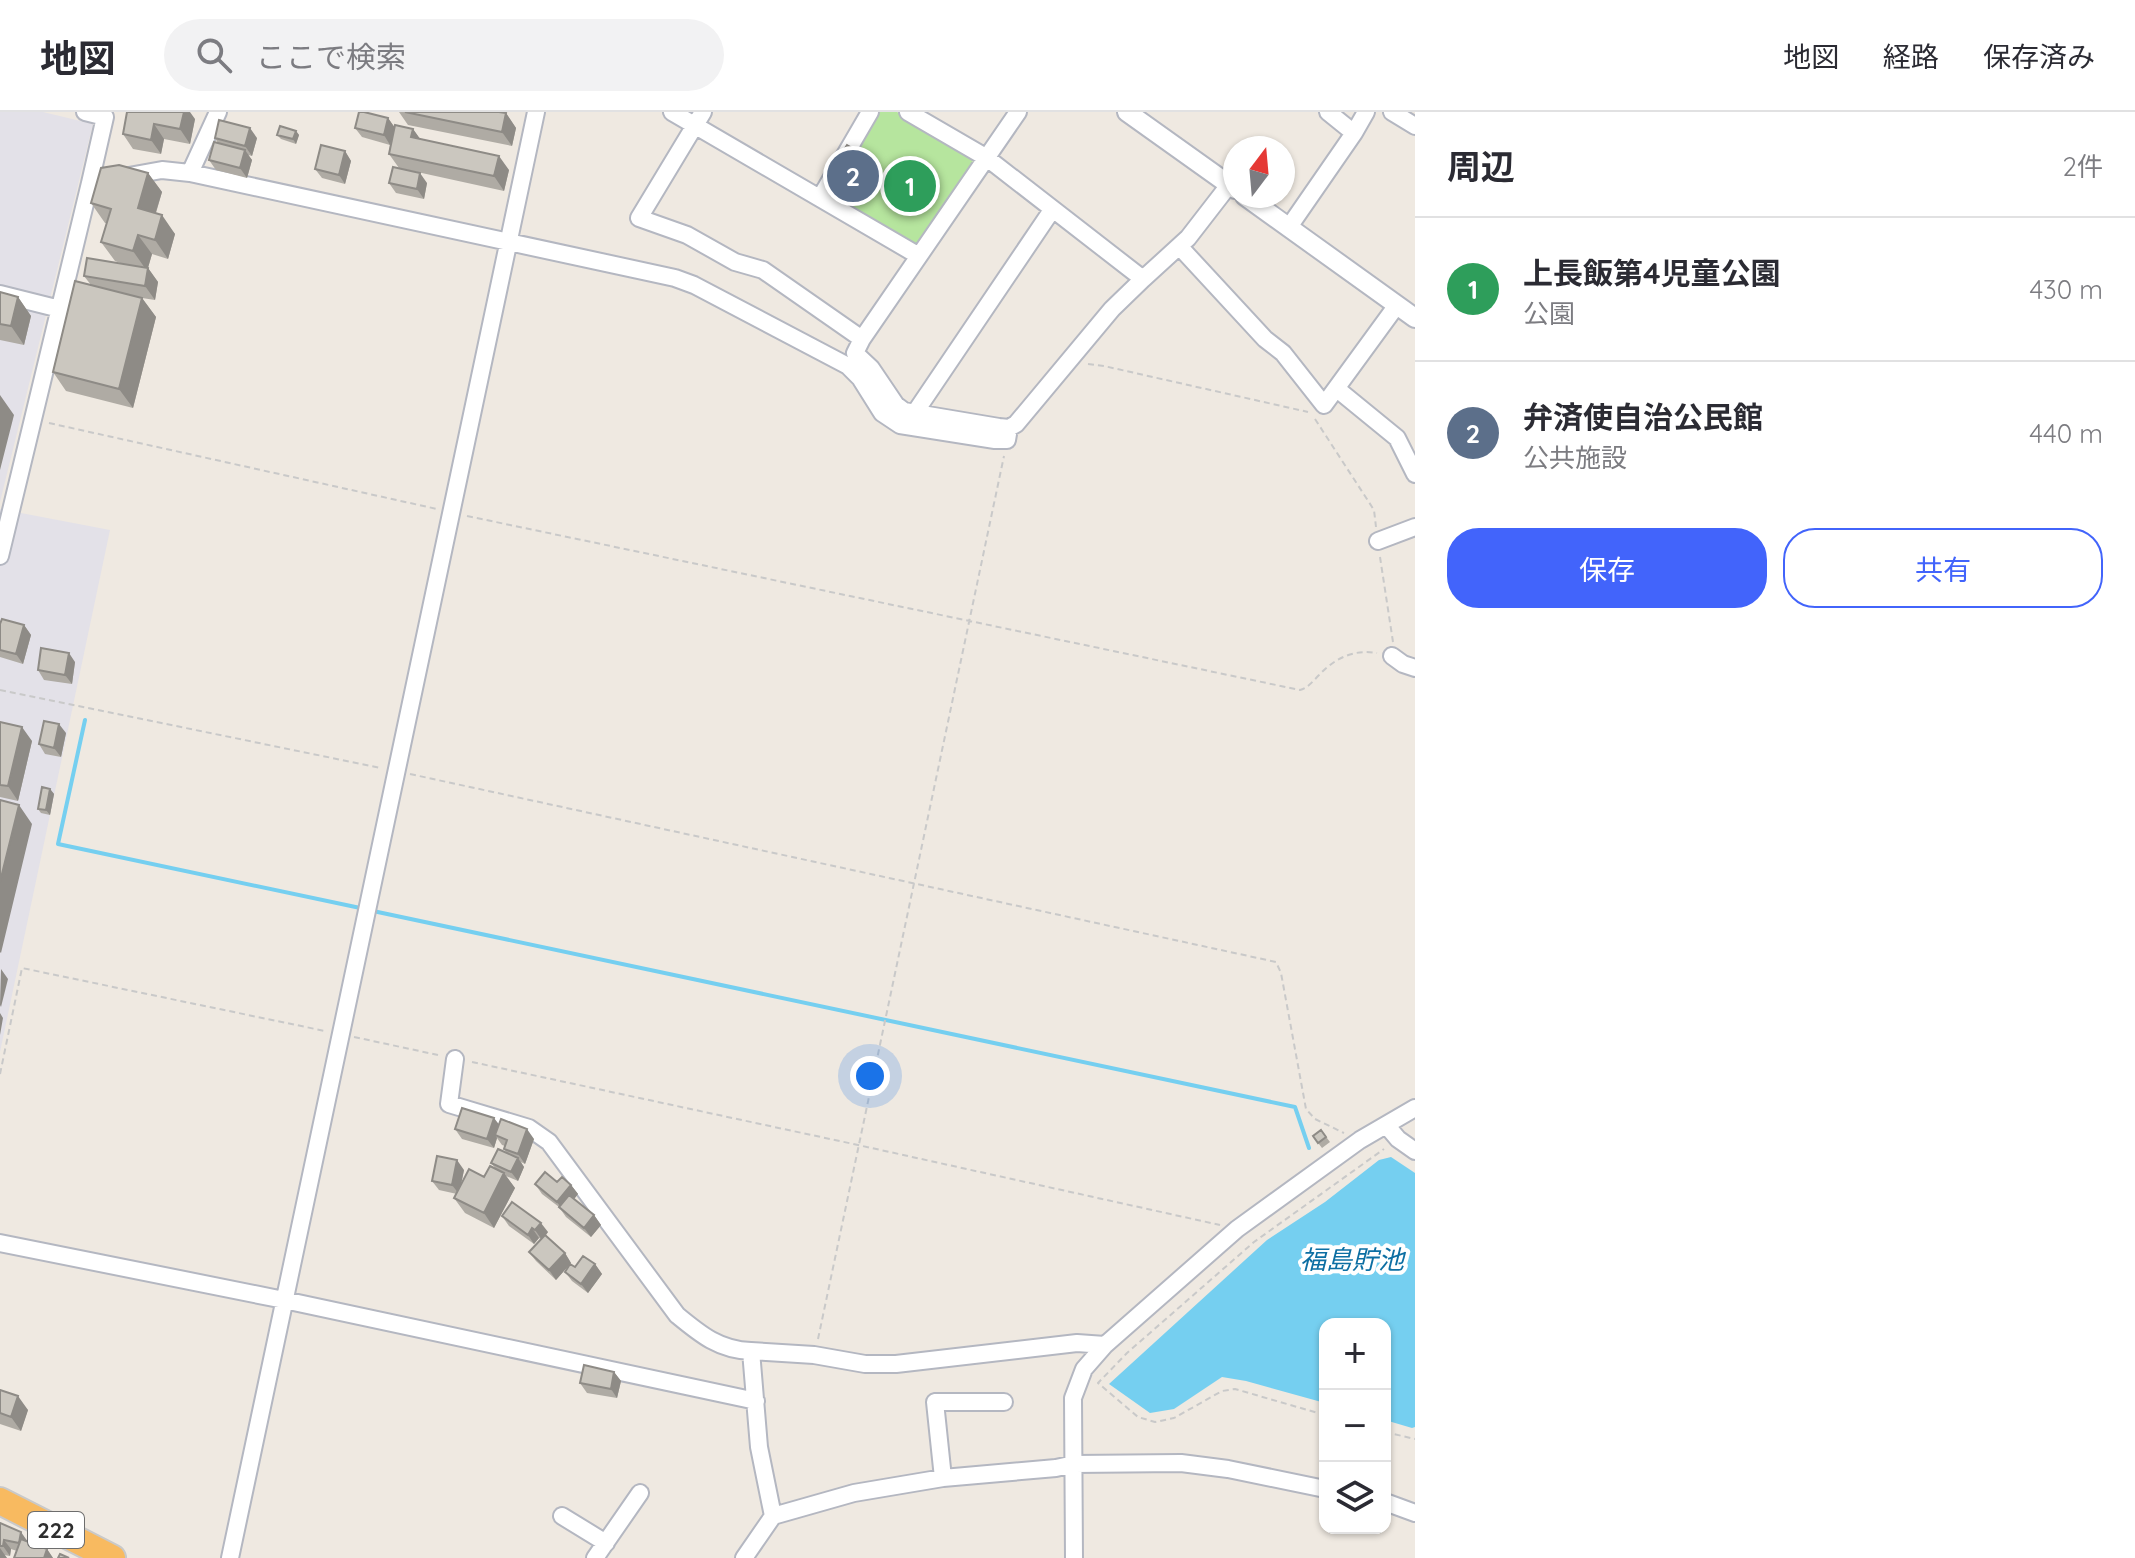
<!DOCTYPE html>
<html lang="ja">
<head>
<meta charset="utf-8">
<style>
  :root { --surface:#fff; --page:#f2f2f3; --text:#2b2b33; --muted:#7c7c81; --line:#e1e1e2; --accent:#4264fb }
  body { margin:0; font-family:Quicksand,"Noto Sans JP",sans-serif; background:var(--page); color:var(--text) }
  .controls { position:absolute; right:24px; bottom:24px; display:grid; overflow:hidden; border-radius:16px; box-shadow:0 2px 6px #0004 }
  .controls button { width:72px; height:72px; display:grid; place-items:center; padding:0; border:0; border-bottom:2px solid var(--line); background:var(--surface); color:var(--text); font:40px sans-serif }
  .compass { position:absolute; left:1223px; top:24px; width:72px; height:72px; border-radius:50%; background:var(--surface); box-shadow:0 2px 6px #0004; rotate:16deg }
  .you { position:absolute; left:870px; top:964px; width:28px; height:28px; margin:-20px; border:6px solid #fff; border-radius:50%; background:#1a73e8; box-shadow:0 0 0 12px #1a73e833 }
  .badge { display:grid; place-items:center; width:52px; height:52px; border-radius:50%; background:var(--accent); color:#fff; font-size:26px; font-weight:700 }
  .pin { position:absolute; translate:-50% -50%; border:4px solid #fff; box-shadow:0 2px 8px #0006 }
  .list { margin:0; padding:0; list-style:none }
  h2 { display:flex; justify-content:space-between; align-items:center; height:104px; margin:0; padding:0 32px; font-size:34px }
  h2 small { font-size:26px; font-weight:400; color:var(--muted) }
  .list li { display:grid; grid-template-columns:52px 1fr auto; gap:24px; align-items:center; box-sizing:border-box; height:144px; padding:0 32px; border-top:2px solid var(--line) }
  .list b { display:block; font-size:30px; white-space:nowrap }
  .list p { margin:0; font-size:26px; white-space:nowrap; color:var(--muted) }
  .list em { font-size:26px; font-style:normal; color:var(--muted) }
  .actions { display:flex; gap:16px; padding:24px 32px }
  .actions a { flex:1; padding:18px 0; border:2px solid var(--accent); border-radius:32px; text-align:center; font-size:28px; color:var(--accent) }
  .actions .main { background:var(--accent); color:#fff }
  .icon { flex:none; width:44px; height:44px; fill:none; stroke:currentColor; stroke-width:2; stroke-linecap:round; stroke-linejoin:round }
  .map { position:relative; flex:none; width:1415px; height:1446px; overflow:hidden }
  header { display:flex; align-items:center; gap:48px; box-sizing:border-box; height:112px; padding:0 40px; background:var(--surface); border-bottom:2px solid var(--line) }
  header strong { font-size:38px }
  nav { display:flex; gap:44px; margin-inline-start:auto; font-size:28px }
  .search { width:560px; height:72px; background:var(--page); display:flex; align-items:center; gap:20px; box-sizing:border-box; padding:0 28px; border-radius:44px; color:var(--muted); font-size:30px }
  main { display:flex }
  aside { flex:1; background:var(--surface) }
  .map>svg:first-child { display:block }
</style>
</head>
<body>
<header>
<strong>地図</strong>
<div class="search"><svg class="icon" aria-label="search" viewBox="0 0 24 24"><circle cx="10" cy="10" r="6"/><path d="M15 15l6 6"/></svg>ここで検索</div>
<nav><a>地図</a><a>経路</a><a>保存済み</a></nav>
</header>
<main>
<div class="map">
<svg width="1415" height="1446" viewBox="0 0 1415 1446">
  <rect width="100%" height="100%" fill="#efe9e1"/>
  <path fill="#e3e1e8" d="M0,0H43L93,12L0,390Z
    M0,397L110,418L0,940Z"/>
  <path fill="#b6e59e" d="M877,0H897L972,44L973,52L921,132L913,133L849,96L877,49L856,35Z"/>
  <path fill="#75cff0" d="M1391,1045L1415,1061V1315L1412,1316L1385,1308V1212H1325V1291L1246,1269L1222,1265L1174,1297L1150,1301L1109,1272L1267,1128L1325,1090L1379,1048Z"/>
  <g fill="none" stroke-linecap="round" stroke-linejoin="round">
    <path stroke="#75cff0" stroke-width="4" d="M85,608L58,732L365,797
      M373,799L1295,995L1309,1036"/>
    <g stroke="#b4b7c1" stroke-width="20">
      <path id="minor" d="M85,0L105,5L90,71
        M672,0L919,144
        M703,0L639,106L687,123L735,150L763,158L862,227L855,241L871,256L896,293L904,299L999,315L1009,316L1016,312L1112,197L1143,167
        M908,0L987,46L1143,167L1188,126L1229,73
        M1328,0L1354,21
        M1392,0L1415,14
        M190,61L218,0
        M820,86L870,0
        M1289,115L1354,21L1366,0
        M1179,134L1265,227L1283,241L1324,293L1397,193
        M0,182L60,197
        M862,227L1018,0
        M1337,277L1397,326L1415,362
        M914,302L1052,98
        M1378,429L1415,415
        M0,444L90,71L162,58L190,61L675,166L694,173L848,254L860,266L882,301L900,313L995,328H1007L1009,316
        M1392,544L1403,552L1415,556
        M455,947L449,992L529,1016L549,1030L677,1203C700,1222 719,1238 751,1239
        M1387,1014L1398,1027L1415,1039
        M0,1131L284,1188L756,1289
        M943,1366L935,1290H1004
        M1385,1390L1415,1401
        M562,1404L606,1431
        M773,1404L759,1335L751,1239L814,1243L865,1252H896L1077,1231L1105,1233
        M230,1446L536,0
        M595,1446L640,1381
        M744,1446L773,1404L854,1381L943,1366L1056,1356L1074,1352L1181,1351L1228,1357L1325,1377
        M1074,1446L1073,1286L1084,1257L1105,1233L1237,1117L1360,1028L1415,996"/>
    </g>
    <g stroke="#b4b7c1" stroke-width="22">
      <path id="tertiary" d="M1127,0L1235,77
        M1245,84L1415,206"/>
    </g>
    <g stroke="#c9c9c9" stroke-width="30">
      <path id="trunk" d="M0,1389L112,1446"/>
    </g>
    <path stroke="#c9c9c9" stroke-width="2" stroke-dasharray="6 4" stroke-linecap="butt" d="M1088,252L1104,254L1308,300
      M1315,307L1374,398L1376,415
      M49,311L437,397
      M467,404L1300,578C1308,576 1313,569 1319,563C1335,546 1354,537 1377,541
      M1380,445L1393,530
      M0,578L381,656
      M410,662L1276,850L1281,861L1306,997L1315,1007L1344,1021
      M354,925L438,943
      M472,950L858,1033L1220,1113
      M0,962L22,856L325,919
      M818,1227L1004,344
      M1325,1303L1235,1277L1222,1279L1174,1306L1155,1310L1138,1305L1098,1271L1127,1241L1254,1130L1384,1037
      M1385,1320L1415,1327"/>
    <use href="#minor" stroke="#fff" stroke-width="16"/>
    <use href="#tertiary" stroke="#fff" stroke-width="18"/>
    <use href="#trunk" stroke="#f8ba60" stroke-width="26"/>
  </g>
  <path fill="#afaba4" d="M127,0L195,7L190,32L164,27L161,42L133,37L123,22Z
    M399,0H499L506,1L516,16L512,34L408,13Z
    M388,6L395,16L413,17L420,27L509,58L504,79L399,56L389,42L390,33L362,25L355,16Z
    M296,19L299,23L296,32L281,27L277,23Z
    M215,26H257L252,44L248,43L252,48L247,66L216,58L209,48L218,31Z
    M345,39L351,49L345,72L322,66L315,57Z
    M871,53L851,85L834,75L827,65Z
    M148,61L162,80L156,101L175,122L168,147L152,142L148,156L158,170L155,188L142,186L156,205L133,296L66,279L53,260L91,173L84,164L123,152L115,149L101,130L107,111H105L91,91Z
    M389,71H427L424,87L396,81Z
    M0,180L18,185L31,204L24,233L0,228Z
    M0,512L24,513L31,523L23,552L0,545Z
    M75,550L72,572L44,568L38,558Z
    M0,610L32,629L18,689L0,685Z
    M66,621L61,645L45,642L39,632Z
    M50,677L54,682L50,703L41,701L38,697Z
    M499,1013L534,1027L525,1052L521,1050L524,1055L518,1069L506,1064L515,1076L494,1116L465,1101L454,1086L457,1082L439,1078L432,1069L464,1058L461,1073L484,1065L496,1057L491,1051L506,1040L504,1037L505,1034L502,1033L497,1026L494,1036L462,1027L455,1017Z
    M1321,1018L1330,1030L1322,1036L1313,1024Z
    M557,1070L571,1073L578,1082L574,1087L594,1103L601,1113L591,1125L566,1105L559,1095L542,1082L535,1072Z
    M502,1104L548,1120L546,1123L565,1141L571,1151L570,1152L575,1155L595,1152L602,1162L588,1181L572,1169L565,1160L570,1152L556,1168L536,1149L529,1140L541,1127L539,1126L534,1132L509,1114Z
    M614,1260L621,1269L617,1286L587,1281L580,1271Z
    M0,1278L28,1298L21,1319L0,1312Z
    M0,1411L28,1430L47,1437L53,1446H14L17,1439L11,1437L10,1444L4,1443L7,1446H0Z"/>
  <path fill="#8e8b86" d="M184,0H190L195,7L190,32L180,17Z
    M506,1L516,16L512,34L502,20Z
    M388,6L395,16L390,33L384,23Z
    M154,12L164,27L161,42L151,28Z
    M250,16L257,26L252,44L245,34Z
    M413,17L423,31L411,25Z
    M296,19L299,23L296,32L293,27Z
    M245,38L252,48L247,66L240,56Z
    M345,39L351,49L345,72L339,63Z
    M864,43L871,53L851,85L845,75Z
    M499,44L509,58L504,79L494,64Z
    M148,61L162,80L151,116L138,96Z
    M420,61L427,71L424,87L417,77Z
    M162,103L175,122L168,147L155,128Z
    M138,123L152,142L147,159L133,139Z
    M148,156L158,170L155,188L145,174Z
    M18,185L31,204L24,233L11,214Z
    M142,186L156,205L133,296L119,277Z
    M0,283L14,303L0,358Z
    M24,513L31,523L23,552L16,542Z
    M69,541L75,550L72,572L65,563Z
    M59,612L66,621L61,645L54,636Z
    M22,615L32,629L18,689L8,674Z
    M50,677L54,682L50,703L46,698Z
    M19,693L32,712L1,841L0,840V770Z
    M1,857L8,867L1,895L0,893Z
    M0,901L3,906L0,923Z
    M494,1006L501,1015L495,1023L497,1026L494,1036L487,1027Z
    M527,1017L534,1027L525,1052L518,1042Z
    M518,1046L524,1055L518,1069L511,1060Z
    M457,1048L464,1058L459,1082L452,1073Z
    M504,1061L515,1076L494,1116L484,1101Z
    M571,1073L578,1082L564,1100L557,1090Z
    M594,1103L601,1113L591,1125L584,1116Z
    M541,1111L548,1120L542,1128L535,1118Z
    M532,1116L539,1126L534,1132L528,1123Z
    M565,1141L571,1151L556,1168L549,1158Z
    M595,1152L602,1162L588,1181L581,1172Z
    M614,1260L621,1269L617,1286L611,1277Z
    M18,1284L28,1298L21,1319L11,1305Z
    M21,1420L28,1430L19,1431Z
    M4,1428L11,1437L10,1444L3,1434Z
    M0,1436L7,1446H0Z
    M47,1437L53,1446H44Z"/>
  <path fill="#cbc7bf" stroke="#8e8b86" stroke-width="2" d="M127,0H184L180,17L154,12L151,28L123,22Z
    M359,0H364L388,6L384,23L355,16Z
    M405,0H499L506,1L502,20Z
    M219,8L250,16L245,34L215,26Z
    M395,13L413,17L411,25L499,44L494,64L389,42Z
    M280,14L296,19L293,27L277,23Z
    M214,30L245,38L240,56L209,48Z
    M321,33L345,39L339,63L315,57Z
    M847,33L864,43L845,75L827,65Z
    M119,53L148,61L138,96L162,103L155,128L138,123L133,139L101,130L111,97L91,91L101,56Z
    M393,55L420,61L417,77L389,71Z
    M87,146L148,156L145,174L84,164Z
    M75,169L142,186L119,277L53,260Z
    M0,180L18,185L11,214L0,212Z
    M2,507L24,513L16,542L0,538V512Z
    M41,536L69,541L65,563L38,558Z
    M44,609L59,612L54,636L39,632Z
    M0,610L22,615L8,674L0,673Z
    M42,675L50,677L46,698L38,697Z
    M0,688L19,693L0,770Z
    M462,996L494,1006L487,1027L455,1017Z
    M501,1007L527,1017L518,1042L504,1037L507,1028L495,1023Z
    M1321,1018L1326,1025L1318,1031L1313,1024Z
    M498,1037L518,1046L511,1060L491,1051Z
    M437,1044L457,1048L452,1073L432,1069Z
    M490,1054L504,1061L484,1101L454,1086L469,1057L484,1065Z
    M545,1060L557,1070L562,1065L571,1073L557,1090L535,1072Z
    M569,1083L594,1103L584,1116L559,1095Z
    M512,1090L541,1111L535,1118L532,1116L528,1123L502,1104Z
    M545,1123L565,1141L549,1158L529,1140Z
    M583,1144L595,1152L581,1172L565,1160L570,1152L575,1155Z
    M584,1253L614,1260L611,1277L580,1271Z
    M0,1278L18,1284L11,1305L0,1301Z
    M0,1411L21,1420L19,1431L4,1428L3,1434H0Z
    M21,1427L47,1437L44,1446H14Z
    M60,1442L69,1446H58Z"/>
  <g text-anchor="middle" stroke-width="8" stroke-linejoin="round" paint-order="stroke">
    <rect fill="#fff" stroke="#6d6d6d" stroke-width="2" x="28" y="1400" width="56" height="36" rx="6"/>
    <g font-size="22" font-weight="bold" fill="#2e2e2e">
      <text x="56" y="1426">222</text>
    </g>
    <g font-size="26" font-style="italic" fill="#0d6fa3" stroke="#fff">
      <text x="1352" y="1157">福島貯池</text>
    </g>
  </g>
</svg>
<div class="controls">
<button>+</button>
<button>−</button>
<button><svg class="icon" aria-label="layers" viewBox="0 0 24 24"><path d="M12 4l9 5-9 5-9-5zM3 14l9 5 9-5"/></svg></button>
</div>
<svg class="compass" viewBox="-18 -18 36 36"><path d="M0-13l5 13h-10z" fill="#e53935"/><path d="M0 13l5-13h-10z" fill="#7c7c81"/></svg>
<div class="you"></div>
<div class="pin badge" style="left:910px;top:74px;background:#2e9e5b">1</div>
<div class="pin badge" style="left:853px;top:64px;background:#5c6f8a">2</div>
</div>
<aside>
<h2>周辺<small>2件</small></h2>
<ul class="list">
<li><span class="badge" style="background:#2e9e5b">1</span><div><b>上長飯第4児童公園</b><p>公園</p></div><em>430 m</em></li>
<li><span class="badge" style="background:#5c6f8a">2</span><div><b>弁済使自治公民館</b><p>公共施設</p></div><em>440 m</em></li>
</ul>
<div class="actions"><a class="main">保存</a><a>共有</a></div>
</aside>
</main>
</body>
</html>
